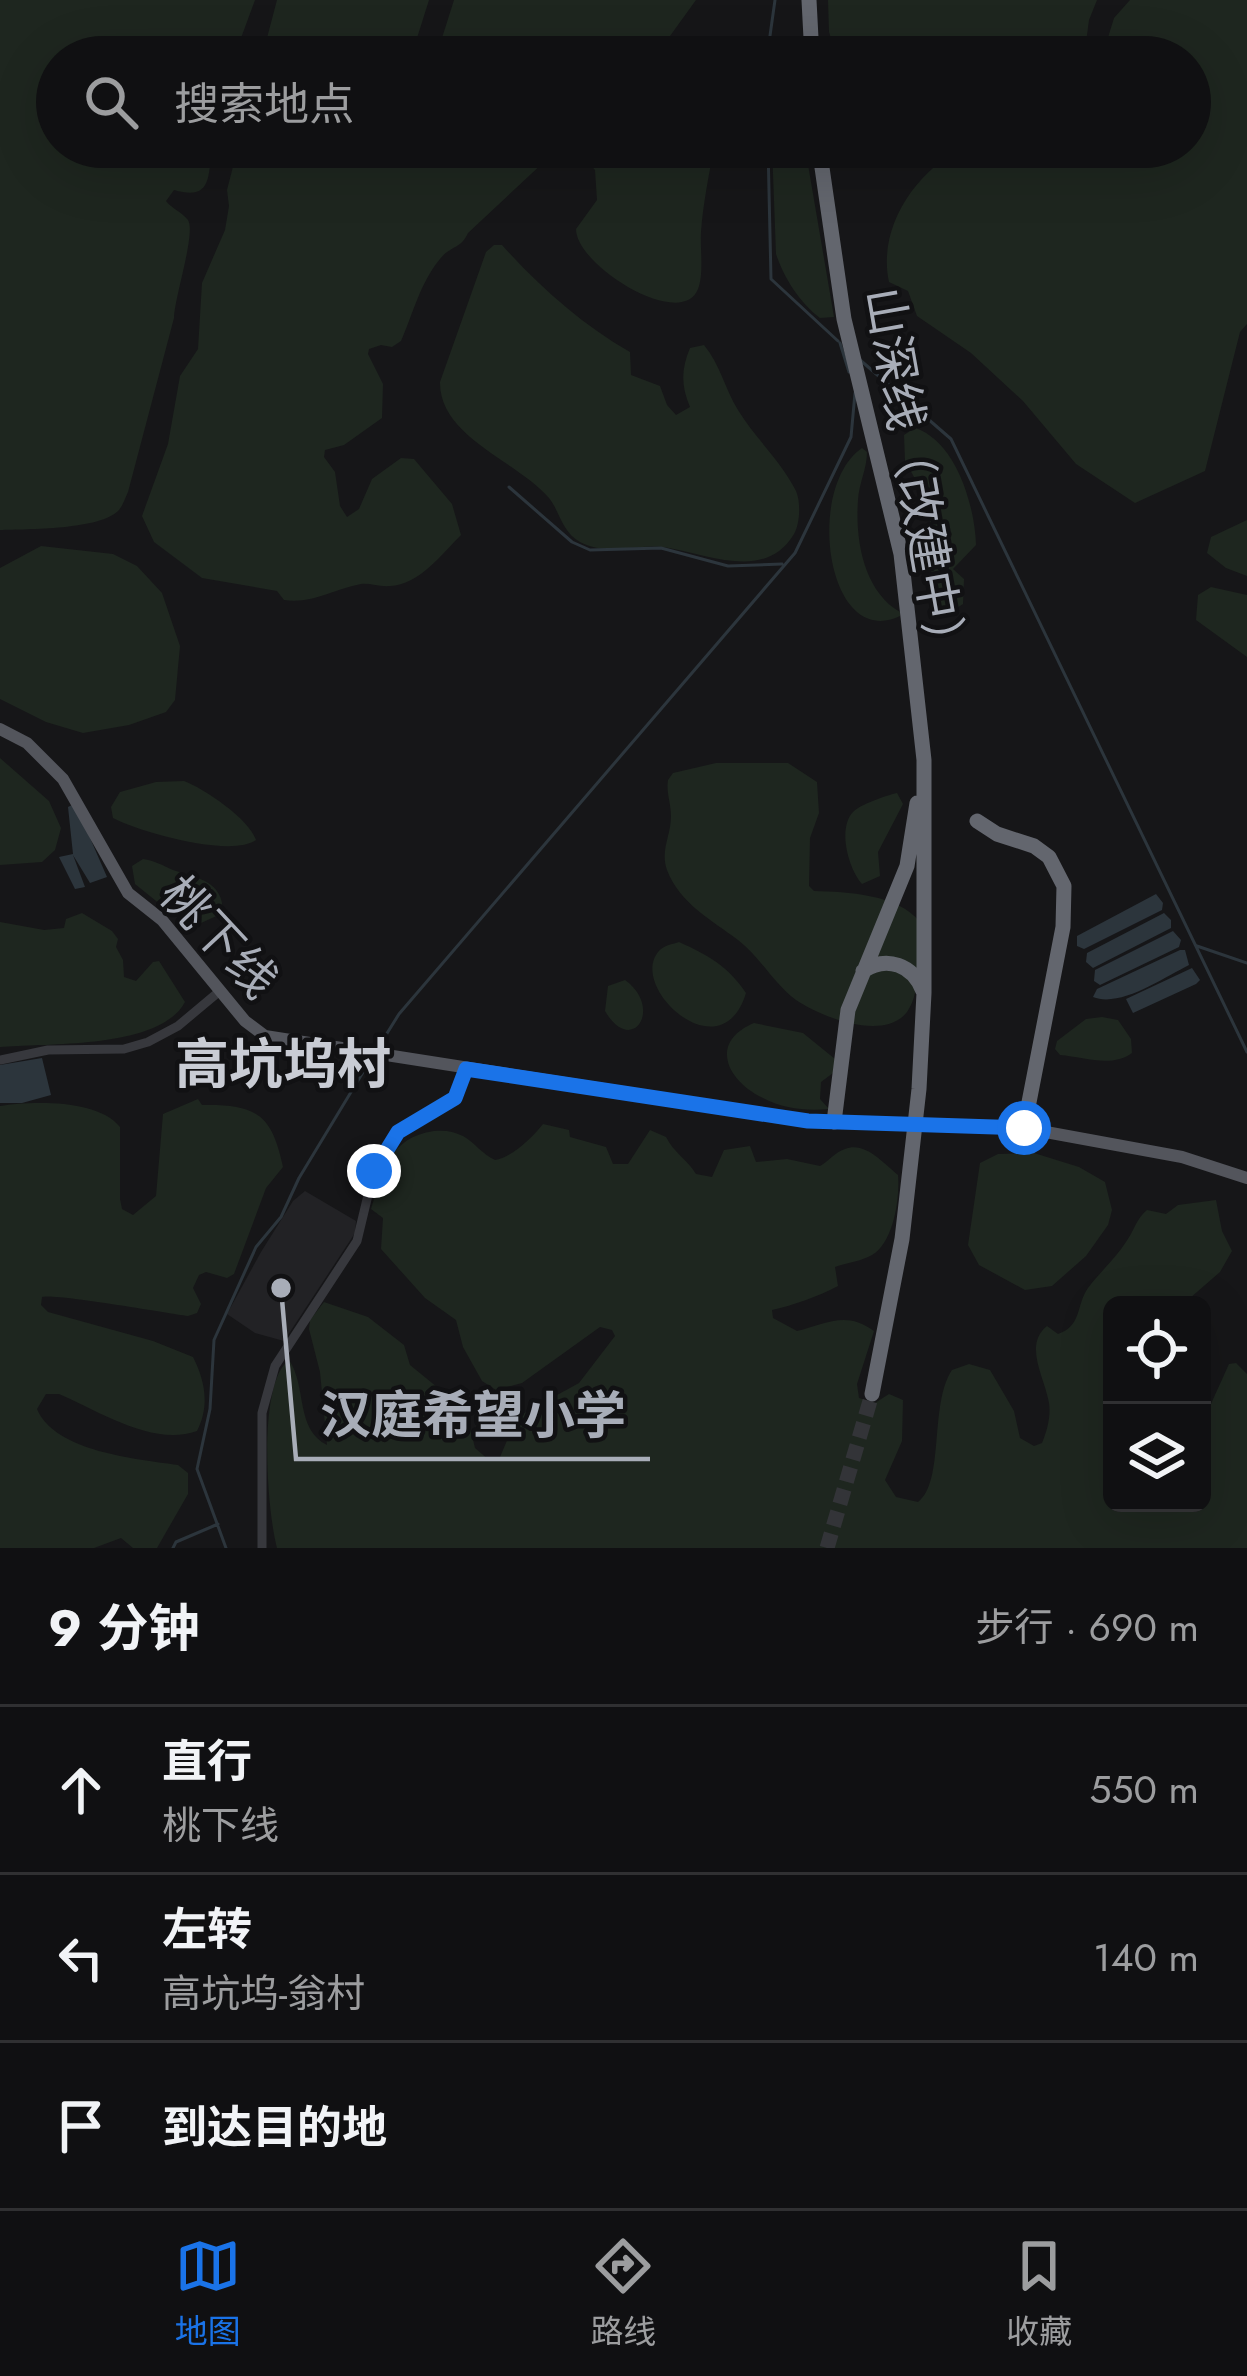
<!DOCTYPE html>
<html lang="zh">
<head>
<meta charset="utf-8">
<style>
  :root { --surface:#101012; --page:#19191b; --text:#f1f3f6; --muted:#9c9d9f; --line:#303032; --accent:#1a73e8 }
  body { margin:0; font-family:Jost,"Noto Sans SC",sans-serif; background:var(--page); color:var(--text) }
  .controls { position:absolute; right:36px; bottom:36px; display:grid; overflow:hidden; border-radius:18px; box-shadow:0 12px 48px #0002 }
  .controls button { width:108px; height:108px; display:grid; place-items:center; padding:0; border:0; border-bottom:3px solid var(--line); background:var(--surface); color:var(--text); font:60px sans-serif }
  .stop { position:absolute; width:36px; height:36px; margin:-27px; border:9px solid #1a73e8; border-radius:50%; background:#fff }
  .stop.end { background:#1a73e8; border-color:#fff; box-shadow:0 3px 12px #0008 }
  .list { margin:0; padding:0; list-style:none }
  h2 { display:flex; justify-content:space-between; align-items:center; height:156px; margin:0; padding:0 48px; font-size:51px }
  h2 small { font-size:39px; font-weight:400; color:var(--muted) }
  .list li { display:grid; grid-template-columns:78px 1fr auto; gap:36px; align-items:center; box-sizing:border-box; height:168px; padding:0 48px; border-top:3px solid var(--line) }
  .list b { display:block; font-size:45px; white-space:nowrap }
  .list p { margin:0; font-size:39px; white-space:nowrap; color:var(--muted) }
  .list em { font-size:39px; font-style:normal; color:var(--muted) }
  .icon { flex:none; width:66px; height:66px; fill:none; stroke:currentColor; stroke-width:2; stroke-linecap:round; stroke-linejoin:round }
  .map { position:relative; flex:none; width:1247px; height:1548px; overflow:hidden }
  .search { position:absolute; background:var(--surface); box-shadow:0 12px 48px #0002; left:36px; right:36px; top:36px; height:132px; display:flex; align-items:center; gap:30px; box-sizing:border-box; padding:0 42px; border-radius:66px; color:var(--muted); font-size:45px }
  .sheet { height:660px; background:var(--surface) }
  nav { display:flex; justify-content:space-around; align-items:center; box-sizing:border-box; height:168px; border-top:3px solid var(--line); background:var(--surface); font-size:33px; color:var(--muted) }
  nav a { display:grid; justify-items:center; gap:6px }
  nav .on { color:var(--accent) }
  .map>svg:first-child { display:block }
</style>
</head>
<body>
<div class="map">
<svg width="1247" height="1548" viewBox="0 0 1247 1548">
  <rect width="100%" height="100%" fill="#161618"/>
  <path fill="#222225" d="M305,1191L356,1221L355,1233L284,1341L255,1333L227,1314L261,1252L293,1201Z"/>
  <path fill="#1e261f" d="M0,0H255L234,57H57V147H212C208,177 212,201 174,190L166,201C171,208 182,212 188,220C196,233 175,295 174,318L128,492C125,498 123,505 119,510C101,530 27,529 0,530Z
    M277,0H429L411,57H262Z
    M454,0H696L670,36L663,57H436Z
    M828,0H1097L1089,20L1084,57H837L829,32Z
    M1130,0H1247V324L1240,332L1205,471L1135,503L1076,464L1023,401L971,353L917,316L908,291L889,282C877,227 916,171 964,147H1113L1122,166L1130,147H1190V57H1102L1114,18Z
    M238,147H560L468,233C461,249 450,246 440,259C420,283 413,314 401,341L392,347L381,345L369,349L368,354L383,384L382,418L344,445L325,450L324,457L335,472L340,506L347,517L359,509L372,479L401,458L414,459L452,504L461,535C442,554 419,585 390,586C380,587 370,583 361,584C334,589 313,604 284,600L277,591L202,578L154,542L142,516L168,444L180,376L198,349L202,283L225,230L229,206L227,190Z
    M573,147H714C709,175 703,204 701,232C700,249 704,274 698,289C682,331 576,266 576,229L597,200L595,170Z
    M772,147H805L834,317L820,318C800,303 784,278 776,254Z
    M494,245H502C540,287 581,324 630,352L631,375L660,386L667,405L676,415L690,407C681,386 681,369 690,348L704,345C720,364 725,389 738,410C755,438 781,461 796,491C801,502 800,524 794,534C766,581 710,555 669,548C640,542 607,557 580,542C562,532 560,512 549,498C519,462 439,437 440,382L486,252Z
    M915,428C956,441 975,506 976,545L953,569L964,579L963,604L949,613L936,611L931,573L933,533L922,491L905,461L904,435Z
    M862,448L867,452C867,469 859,483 858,500C855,541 864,591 900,612V616C827,651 804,488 862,448Z
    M1247,520V576L1226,568L1207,553L1211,537Z
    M41,546L113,554L137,566L162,593L180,646L175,700L166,712L129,725L83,733L46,722L0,699V568Z
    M1211,587L1247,595V657L1196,620L1198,595Z
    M0,758L49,801L61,828L55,850L42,862L0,865Z
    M716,763H788L817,782L819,813L810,838L809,886L814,891C847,892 898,894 920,922C914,950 924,988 907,1012C884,1042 821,1017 796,1000C774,984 760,957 738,940C712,920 680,904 667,870C660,850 671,836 671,816C671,803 666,793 668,780L673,773Z
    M184,781C205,789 249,819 256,840C231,858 139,832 113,818L111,807L120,792L156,782Z
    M897,793L903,804L878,852L880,876L862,884C849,870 837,829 853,812C861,804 885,796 897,793Z
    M143,859C155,861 162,865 173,870C198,879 223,880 223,913L201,923L171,913L135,884L132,866Z
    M82,913L112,931L118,939L116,947L123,960L124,977L136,981L153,962L159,961L185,1002C160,1049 48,1043 0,1047V922L44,930L64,928L66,919Z
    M679,942C708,955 728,966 746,993C721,1076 623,983 661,949C666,945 673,944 679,942Z
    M625,980C664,1008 632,1057 605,1011L608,986Z
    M1102,1017L1118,1020L1131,1039L1132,1053C1112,1068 1084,1057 1060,1055L1055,1049L1057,1041L1086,1019Z
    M754,1023L803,1033L835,1059L833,1073L821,1082L820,1099L829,1109C806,1111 784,1109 763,1098C726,1080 709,1042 754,1023Z
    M198,1099L202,1105C256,1104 272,1114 283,1167L266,1188L234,1274L227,1278L206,1272L199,1275L193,1288L201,1304L197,1313L188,1316C166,1313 53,1293 42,1297L41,1305L48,1312L153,1341L193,1357C205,1381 210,1405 197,1431C153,1447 99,1411 59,1394H46L37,1409C55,1452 137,1459 178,1465L188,1473V1494L157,1548H133L121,1538L94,1548H0V1106C32,1101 98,1099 120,1127V1199L122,1209L133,1215L156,1196L163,1114Z
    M543,1124L569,1130L570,1137L606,1147L613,1164H628L650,1130L666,1137C674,1153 687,1159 696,1174L712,1177L724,1150L750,1146L756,1162L787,1159L820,1166C829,1161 835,1152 845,1149C865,1141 883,1163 898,1175C900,1197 894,1242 872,1255C862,1261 846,1263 835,1267L838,1286C817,1297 794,1305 772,1310L773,1318L797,1331C825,1324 846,1310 874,1331L857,1384L859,1398L875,1403L889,1394L903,1400L902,1441L885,1480L896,1497L918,1502C945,1482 929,1404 952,1370L969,1364L990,1370L1014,1411L1020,1438L1034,1446L1042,1443C1047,1431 1051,1416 1049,1403C1045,1378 1023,1345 1047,1326L1058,1334C1082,1326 1076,1305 1088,1288C1100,1272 1115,1259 1126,1242C1134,1231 1136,1219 1147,1210L1166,1214L1178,1205L1216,1200L1222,1231L1232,1251L1220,1272L1182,1305H1112V1503H1202V1407L1210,1406L1229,1364L1236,1363L1247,1374V1548H277C267,1511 257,1383 289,1360C307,1386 295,1429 327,1445L320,1372L309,1329L310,1320L324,1302L368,1317L404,1345L410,1365L448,1396L469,1423L475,1448L490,1461L500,1457L517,1417L579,1383L615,1336L612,1330L600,1327L522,1383L496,1390L482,1381L463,1347L456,1320L425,1298L381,1249L383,1218L371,1209C384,1169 389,1138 434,1131C445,1130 453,1131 463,1136C475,1143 482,1154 495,1160C511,1158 533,1137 543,1124Z
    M1034,1153L1079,1167L1105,1182L1112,1210L1108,1225L1086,1256L1052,1286L1025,1290L979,1265L968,1245L980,1163L998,1154Z"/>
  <path fill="#2c353c" d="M72,805L77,808L107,877L90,883L73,855L85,887L75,889L59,857L73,854L68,807Z
    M1156,894L1163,903L1162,910L1084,949L1077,946V936Z
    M1164,913L1171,920V928L1093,968L1086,962L1087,953Z
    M1173,931L1181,940L1179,947L1100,985L1094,981L1095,970Z
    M1180,950H1185L1189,965C1163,978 1120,1008 1093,997L1097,989Z
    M1192,968L1200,980L1196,984L1133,1013L1126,999Z
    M42,1058L51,1095L22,1103H0V1065Z"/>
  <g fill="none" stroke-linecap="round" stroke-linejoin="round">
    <path stroke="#2c353c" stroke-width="3" d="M767,57L775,0
      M768,147L771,279L838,341
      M840,343L849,372
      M859,359L951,439L1247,1052
      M509,487L572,542L590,550L661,548L728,566L782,564
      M1197,946L1247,963
      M376,1051L399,1014L795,553L851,437L855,393
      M173,1548L176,1542L218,1524
      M226,1548L197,1469L210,1409L214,1340L256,1247L281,1217L299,1178L371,1059"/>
    <path stroke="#333438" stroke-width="15" stroke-dasharray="15 8" stroke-linecap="butt" d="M827,1548L872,1394"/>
    <path stroke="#37383d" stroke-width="9" d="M0,1060L48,1050L124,1049L148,1042L178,1026L221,990
      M262,1548V1413L275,1366L357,1241L374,1170L398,1132L455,1098L466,1069"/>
    <path stroke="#53555c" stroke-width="12" d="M0,729L27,743L63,779L128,893L162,920L245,1021L265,1036L808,1121L1024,1128L1182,1157L1247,1178"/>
    <path stroke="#63666e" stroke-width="15" d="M809,0L812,57
      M819,147L844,319L901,554L924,760V993L919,1089L902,1239L872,1394
      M977,821L997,834L1034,846L1049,857L1064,886L1063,927L1024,1128
      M863,971C887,955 913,965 923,991
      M834,1122L848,1010L907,866L917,803"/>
  </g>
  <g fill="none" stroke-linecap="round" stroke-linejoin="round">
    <path stroke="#1a73e8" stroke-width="15" d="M374,1171L398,1132L455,1098L466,1069L808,1121L1024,1128"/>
  </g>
  <g text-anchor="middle" stroke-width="9" stroke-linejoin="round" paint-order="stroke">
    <g font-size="48" fill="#a8adb8" stroke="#111113">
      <text transform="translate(916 477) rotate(80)" y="17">山深线（改建中）</text>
      <text transform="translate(219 937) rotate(47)" y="17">桃下线</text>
    </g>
    <g font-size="54" font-weight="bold" fill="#c9ccd4" stroke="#111113">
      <text x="283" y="1083">高坑坞村</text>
    </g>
  </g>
  <path fill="none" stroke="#a8adb8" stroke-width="4.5" d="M281 1288L296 1459H650"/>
  <circle fill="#a8adb8" stroke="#111113" stroke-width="4.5" cx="281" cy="1288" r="12"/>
  <g font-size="51" text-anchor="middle" font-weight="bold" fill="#a8adb8" stroke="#111113" stroke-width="9" stroke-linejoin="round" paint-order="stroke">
    <text x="473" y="1433">汉庭希望小学</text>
  </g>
</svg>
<div class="controls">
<button><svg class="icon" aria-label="locate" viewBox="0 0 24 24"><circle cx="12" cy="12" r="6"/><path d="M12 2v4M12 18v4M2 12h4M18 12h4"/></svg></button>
<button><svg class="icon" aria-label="layers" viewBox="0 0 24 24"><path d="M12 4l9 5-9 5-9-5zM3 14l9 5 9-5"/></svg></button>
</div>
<div class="stop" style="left:1024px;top:1128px"></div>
<div class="stop end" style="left:374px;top:1171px"></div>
<div class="search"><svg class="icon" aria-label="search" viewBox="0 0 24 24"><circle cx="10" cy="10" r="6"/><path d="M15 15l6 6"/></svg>搜索地点</div>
</div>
<section class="sheet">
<h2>9 分钟<small>步行 · 690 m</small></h2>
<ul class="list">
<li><svg class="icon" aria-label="ahead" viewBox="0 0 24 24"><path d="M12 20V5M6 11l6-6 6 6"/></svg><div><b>直行</b><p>桃下线</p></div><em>550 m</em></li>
<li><svg class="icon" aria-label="left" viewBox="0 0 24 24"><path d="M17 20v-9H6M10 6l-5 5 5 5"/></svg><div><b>左转</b><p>高坑坞-翁村</p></div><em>140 m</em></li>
<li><svg class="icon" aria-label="arrive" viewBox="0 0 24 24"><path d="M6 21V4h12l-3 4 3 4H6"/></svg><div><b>到达目的地</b></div></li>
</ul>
</section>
<nav>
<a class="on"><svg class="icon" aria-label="map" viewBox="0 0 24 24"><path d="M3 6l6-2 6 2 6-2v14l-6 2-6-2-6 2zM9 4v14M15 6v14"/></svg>地图</a>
<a><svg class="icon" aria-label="directions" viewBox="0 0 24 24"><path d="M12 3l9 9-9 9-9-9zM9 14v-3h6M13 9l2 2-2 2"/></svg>路线</a>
<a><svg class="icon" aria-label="saved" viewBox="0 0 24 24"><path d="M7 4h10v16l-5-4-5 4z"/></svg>收藏</a>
</nav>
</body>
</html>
